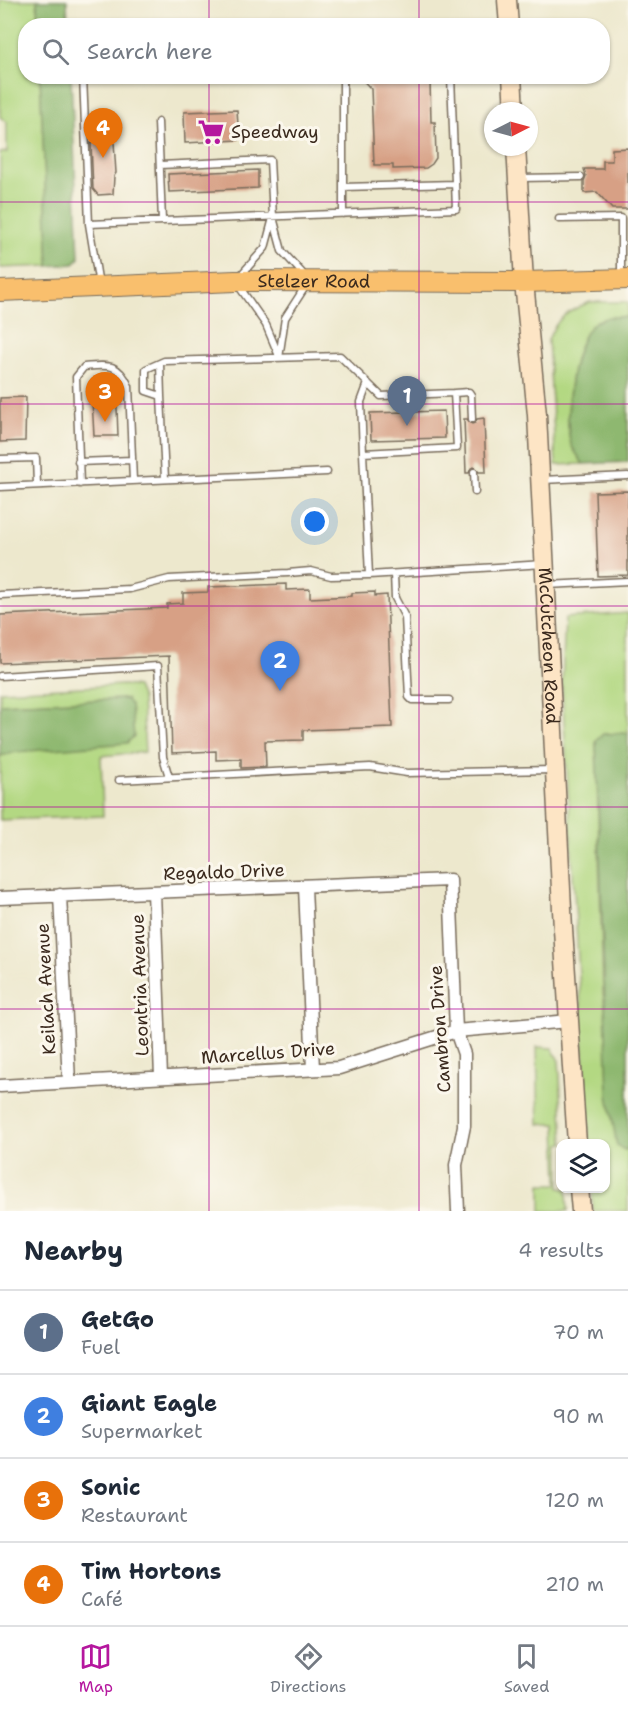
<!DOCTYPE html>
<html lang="en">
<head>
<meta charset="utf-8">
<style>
  :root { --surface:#fff; --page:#f6f6f7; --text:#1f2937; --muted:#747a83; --line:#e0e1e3; --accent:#b5179e }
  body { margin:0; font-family:"Shantell Sans",sans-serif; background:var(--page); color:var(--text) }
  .controls { position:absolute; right:18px; bottom:18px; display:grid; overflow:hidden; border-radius:12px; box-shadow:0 2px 4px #0004 }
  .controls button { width:54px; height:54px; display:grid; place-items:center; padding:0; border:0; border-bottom:2px solid var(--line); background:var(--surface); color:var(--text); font:30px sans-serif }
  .compass { position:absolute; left:484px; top:102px; width:54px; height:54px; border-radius:50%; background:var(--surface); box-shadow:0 2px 4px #0004; rotate:84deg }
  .you { position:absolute; left:315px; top:522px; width:21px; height:21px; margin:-15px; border:4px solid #fff; border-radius:50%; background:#1a73e8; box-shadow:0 0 0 9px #1a73e833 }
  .badge { display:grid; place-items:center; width:39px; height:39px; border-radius:50%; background:var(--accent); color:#fff; font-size:20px; font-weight:700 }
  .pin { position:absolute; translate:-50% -50px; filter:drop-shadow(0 2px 3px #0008) }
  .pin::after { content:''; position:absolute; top:32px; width:21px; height:18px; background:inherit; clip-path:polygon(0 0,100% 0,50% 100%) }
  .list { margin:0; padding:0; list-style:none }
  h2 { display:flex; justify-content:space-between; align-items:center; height:78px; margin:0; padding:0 24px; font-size:26px }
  h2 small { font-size:20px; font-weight:400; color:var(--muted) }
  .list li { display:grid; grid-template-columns:39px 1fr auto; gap:18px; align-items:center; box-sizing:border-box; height:84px; padding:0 24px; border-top:2px solid var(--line) }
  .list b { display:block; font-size:22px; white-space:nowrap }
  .list p { margin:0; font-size:20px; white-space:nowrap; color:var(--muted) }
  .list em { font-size:20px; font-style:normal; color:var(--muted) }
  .icon { flex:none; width:33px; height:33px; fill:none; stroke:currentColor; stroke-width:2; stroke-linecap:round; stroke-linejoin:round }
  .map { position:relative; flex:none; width:628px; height:1211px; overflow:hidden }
  .search { position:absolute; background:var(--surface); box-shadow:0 2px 4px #0004; left:18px; right:18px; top:18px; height:66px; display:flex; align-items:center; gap:15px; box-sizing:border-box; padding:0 21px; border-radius:24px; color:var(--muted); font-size:22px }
  .sheet { height:414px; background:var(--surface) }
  nav { display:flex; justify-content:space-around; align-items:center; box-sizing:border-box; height:84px; border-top:2px solid var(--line); background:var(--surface); font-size:16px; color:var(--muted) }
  nav a { display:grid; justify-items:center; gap:3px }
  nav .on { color:var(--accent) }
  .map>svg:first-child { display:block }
</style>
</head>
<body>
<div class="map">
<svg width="628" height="1211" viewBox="0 0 628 1211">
  <rect width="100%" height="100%" fill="#fbf7ec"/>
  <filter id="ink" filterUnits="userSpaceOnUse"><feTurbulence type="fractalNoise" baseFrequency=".0167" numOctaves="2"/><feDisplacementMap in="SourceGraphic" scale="12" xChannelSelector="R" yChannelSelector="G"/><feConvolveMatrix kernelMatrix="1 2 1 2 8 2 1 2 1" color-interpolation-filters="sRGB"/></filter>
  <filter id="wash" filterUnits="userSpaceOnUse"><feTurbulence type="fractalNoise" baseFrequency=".008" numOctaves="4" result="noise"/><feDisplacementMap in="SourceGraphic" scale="24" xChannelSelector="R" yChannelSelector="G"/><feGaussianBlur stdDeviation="1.35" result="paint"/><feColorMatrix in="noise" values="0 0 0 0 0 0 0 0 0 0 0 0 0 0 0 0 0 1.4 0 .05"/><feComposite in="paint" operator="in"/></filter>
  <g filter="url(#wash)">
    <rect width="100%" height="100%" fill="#ede8cd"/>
    <path fill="#b3d882" stroke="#778150" stroke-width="1.5" d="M0,0H37L38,25L26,26V76L40,77L49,266L0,268V153L7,152V122L0,117Z
      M590,302H628V317C617,317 606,316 596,322C571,336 563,419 571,444C574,451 580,458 583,464L556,465L548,340C557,317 568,311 590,302Z
      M628,613V733L603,734L596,741L603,993L625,1150L628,1149V1211H593L592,1189L606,1188V1144L589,1143L562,687L565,618Z
      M124,685L137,687L142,699L145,752L101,756L103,816L0,820V756L16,752L126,699L0,704V691Z
      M537,1047L552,1048L559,1061L564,1143L560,1144V1188L567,1189L568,1211H541V1184H558L556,1124H539Z"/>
    <path fill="#8eb870" stroke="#647147" stroke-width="1.5" d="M37,0H67L68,25H38Z
      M40,77H71L79,258L74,264L49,266Z
      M608,317H628V462L583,464C580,458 573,450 571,444C563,418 572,338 595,322C599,320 605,319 608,317Z
      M126,699L131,705L134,736L127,743L16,752L0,756V704Z
      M628,733V1149L625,1150L617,1146L608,1095L596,741L603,734Z"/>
    <g id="blocks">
      <path fill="#d7a085" d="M359,76H375L382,83L430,81L431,122H435L436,158L432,164L426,168L393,169V165H374L371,89Z
        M237,110L239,140L185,143L184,112Z
        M114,142L116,173L114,176L113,194L98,195L93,189L91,143Z
        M628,148V209H612L597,192L584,193V181L586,176L584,169H603V161H612V149Z
        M258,170V188L169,192L168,174Z
        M116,380L118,436H94L91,381Z
        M26,397L25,441L0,442V398Z
        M444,411L445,438L371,440L370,413Z
        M484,418L486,472H479L474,467L471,468L469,473H466L464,419H467L472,424L475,423L477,419Z
        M628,491V575L598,576L595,492Z
        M286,584V590L310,589V598L352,596V593L375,592V596L387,595L392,727L303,730V740L265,741L266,767L241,768V759L216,760V751L172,753L169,656L0,663V615L167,608V604L183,603V593L208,592V587Z"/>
    </g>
  </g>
  <g filter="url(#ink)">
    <use href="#blocks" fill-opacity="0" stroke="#796c5b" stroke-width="1.5"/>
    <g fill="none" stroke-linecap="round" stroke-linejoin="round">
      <g stroke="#796c5b" stroke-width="9">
        <path id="lane" d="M83,76L89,224L99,285
          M158,122L162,221
          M160,165L270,160L273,217L282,251L305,276
          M519,178L581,177
          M343,187L455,184
          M343,214V76
          M559,219L621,218V276
          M89,224L456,209L451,76
          M239,277L265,248L273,218
          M238,285L266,325L279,356
          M279,358L285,318L307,284
          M160,363L161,396
          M454,393L469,392L471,395L472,419
          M363,453L361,402L368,383
          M0,459L36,458L37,485
          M78,462L132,460
          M474,472L475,492
          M165,479L161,396L146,391V369L164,361L340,356L381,396L454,393L457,448L363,453L369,575L544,564
          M542,480L628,476
          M80,484L76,377L84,367C107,365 118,362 129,386L133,481
          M0,487L327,472
          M394,574L395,598L405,617L409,697L412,700H449
          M547,585L628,581
          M0,595L130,589L169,579L288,573L311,571L331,576L369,575
          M0,676L158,666L163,757L169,777
          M119,780L370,767L407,773L553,770"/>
      </g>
      <g stroke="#796c5b" stroke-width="15">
        <path id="street" d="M305,887L313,1069
          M154,892L161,1077
          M60,895L69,1082
          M0,898L450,880L456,1031L464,1054V1126L456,1165L458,1211
          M0,1086L339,1068L456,1031L569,1021"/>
      </g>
      <g stroke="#796c5b" stroke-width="21">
        <g id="secondary">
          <path d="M507,0L509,26"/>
          <path d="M512,76L514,111"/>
          <path id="s1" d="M516,147L524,282L537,415L563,929L577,1144"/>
          <path d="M579,1188L581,1211"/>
        </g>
      </g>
      <g stroke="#796c5b" stroke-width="22">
        <g id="primary">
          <path id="s2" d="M0,291L235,281L524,282L628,279"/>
        </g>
      </g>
      <use href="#lane" stroke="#fff" stroke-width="6"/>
      <use href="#street" stroke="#fff" stroke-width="12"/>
      <use href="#secondary" stroke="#fde5c5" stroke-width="18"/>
      <use href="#primary" stroke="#f9bf6d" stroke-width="20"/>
    </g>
  </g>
  <path fill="none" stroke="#b5179e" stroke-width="1.5" stroke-opacity="0.55" d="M209,0V26M419,0V26M209,76V1211M419,76V1211M0,202H628M0,404H628M0,606H628M0,807H628M0,1009H628"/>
  <defs>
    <g id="supermarket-bare" transform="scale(2.07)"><path d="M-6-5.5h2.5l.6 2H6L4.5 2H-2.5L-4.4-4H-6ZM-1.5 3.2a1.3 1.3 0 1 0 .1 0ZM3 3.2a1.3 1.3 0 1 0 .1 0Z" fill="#b5179e" stroke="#fbf7ec" stroke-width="2.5" paint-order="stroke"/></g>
  </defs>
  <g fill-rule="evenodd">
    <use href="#supermarket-bare" x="211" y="132"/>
  </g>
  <g text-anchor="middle" stroke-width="6" stroke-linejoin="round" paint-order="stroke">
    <g font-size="18" fill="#3b2a1e" stroke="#fbf7ec" text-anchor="start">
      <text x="231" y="138">Speedway</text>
    </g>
    <g font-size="18" fill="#3b2a1e" stroke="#fbf7ec">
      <text dy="6" stroke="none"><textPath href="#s2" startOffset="314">Stelzer Road</textPath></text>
      <text dy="6" stroke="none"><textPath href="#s1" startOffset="500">McCutcheon Road</textPath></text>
      <text transform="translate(224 872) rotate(-2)" y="6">Regaldo Drive</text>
      <text transform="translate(140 985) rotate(-92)" y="6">Leontria Avenue</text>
      <text transform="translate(46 989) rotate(-93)" y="6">Keilach Avenue</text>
      <text transform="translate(440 1029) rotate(-94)" y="6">Cambron Drive</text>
      <text transform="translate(268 1053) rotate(-4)" y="6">Marcellus Drive</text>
    </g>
  </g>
</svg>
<div class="controls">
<button><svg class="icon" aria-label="layers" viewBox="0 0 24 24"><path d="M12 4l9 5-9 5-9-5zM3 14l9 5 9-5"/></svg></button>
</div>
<svg class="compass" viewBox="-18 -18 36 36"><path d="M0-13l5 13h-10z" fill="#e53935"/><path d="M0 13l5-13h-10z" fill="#747a83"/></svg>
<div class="you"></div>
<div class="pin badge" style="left:407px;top:426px;background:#5c6f8a">1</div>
<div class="pin badge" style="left:280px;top:691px;background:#3f7fe0">2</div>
<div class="pin badge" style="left:105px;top:422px;background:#e8710a">3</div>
<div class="pin badge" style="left:103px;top:158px;background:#e8710a">4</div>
<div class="search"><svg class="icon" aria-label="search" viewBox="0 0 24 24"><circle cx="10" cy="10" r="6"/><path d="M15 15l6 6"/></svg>Search here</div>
</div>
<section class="sheet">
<h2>Nearby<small>4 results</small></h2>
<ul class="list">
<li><span class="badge" style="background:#5c6f8a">1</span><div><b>GetGo</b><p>Fuel</p></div><em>70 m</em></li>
<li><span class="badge" style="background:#3f7fe0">2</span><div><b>Giant Eagle</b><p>Supermarket</p></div><em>90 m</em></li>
<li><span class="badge" style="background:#e8710a">3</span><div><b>Sonic</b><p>Restaurant</p></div><em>120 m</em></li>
<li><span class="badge" style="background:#e8710a">4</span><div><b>Tim Hortons</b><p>Café</p></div><em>210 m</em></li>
</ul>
</section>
<nav>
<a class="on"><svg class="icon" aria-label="map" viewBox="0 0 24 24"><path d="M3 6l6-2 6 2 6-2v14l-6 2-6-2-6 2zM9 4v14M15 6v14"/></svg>Map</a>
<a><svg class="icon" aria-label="directions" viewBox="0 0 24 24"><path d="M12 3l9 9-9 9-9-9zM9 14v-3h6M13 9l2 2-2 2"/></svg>Directions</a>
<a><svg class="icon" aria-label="saved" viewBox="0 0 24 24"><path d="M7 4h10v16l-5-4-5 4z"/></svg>Saved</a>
</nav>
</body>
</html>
